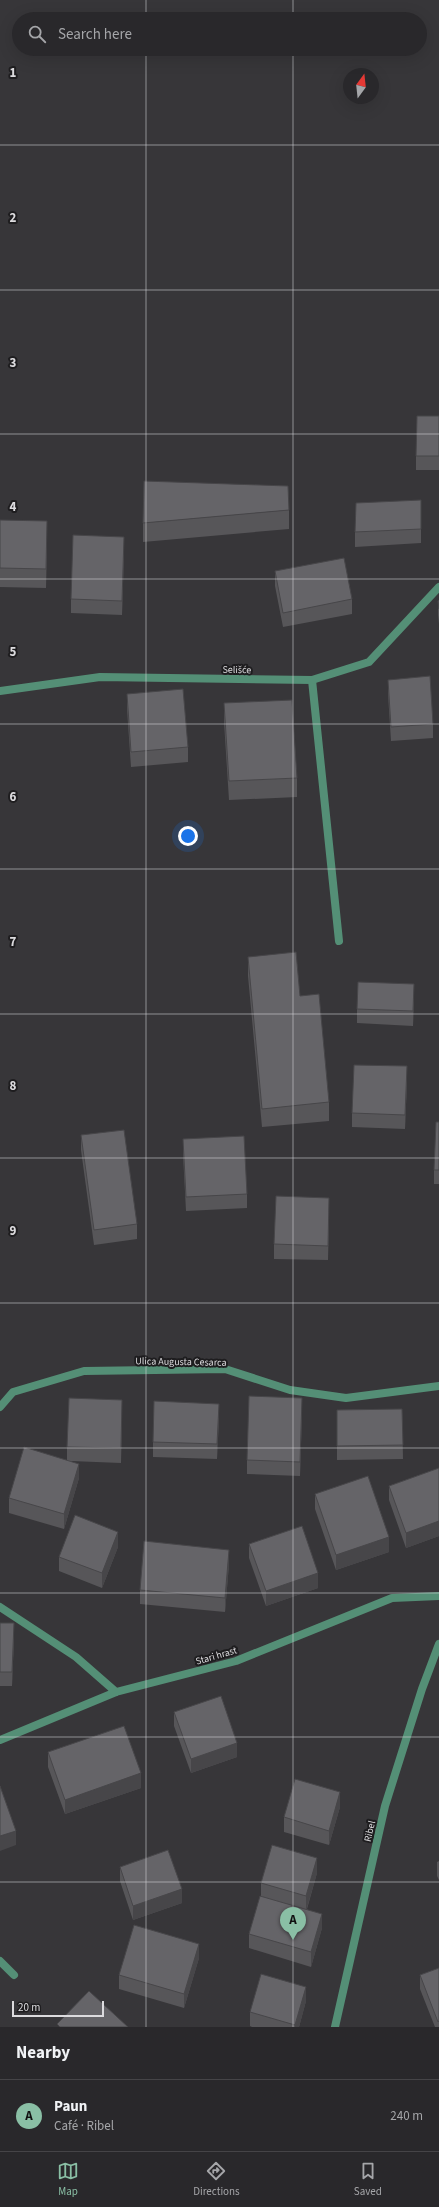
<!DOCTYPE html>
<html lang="en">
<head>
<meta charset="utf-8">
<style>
  :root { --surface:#29282b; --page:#313033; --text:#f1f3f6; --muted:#a5a6a9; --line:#454447; --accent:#8abfa5 }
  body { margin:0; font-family:"Source Sans 3",sans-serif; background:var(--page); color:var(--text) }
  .compass { position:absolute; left:343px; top:68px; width:36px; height:36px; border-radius:50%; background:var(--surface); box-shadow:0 4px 16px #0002; rotate:15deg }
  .scale { position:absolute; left:12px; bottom:10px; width:92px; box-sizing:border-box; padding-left:4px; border:2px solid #dcdbde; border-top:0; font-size:11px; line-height:14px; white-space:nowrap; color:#dcdbde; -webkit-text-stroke:3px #1e1d1f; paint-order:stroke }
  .you { position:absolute; left:188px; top:836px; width:14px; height:14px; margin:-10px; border:3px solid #fff; border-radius:50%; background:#1a73e8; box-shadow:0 0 0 6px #1a73e833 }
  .badge { display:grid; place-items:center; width:26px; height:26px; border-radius:50%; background:var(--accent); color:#111; font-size:13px; font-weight:700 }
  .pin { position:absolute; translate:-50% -33px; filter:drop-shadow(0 1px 2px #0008) }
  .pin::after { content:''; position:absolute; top:21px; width:14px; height:12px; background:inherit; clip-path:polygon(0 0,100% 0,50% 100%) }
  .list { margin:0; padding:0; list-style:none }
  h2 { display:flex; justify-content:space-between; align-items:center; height:52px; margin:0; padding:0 16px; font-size:17px }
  h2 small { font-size:13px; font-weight:400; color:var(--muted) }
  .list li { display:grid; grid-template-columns:26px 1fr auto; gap:12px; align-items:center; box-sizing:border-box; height:72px; padding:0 16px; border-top:1px solid var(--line) }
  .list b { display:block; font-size:15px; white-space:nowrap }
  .list p { margin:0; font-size:13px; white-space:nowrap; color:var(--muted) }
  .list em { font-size:13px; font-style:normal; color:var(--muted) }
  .icon { flex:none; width:22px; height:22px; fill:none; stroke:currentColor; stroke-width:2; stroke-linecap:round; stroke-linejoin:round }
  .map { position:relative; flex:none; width:439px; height:2027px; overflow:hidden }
  .search { position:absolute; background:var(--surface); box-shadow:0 4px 16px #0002; left:12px; right:12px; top:12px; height:44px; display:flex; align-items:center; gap:10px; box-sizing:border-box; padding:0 14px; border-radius:22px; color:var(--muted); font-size:15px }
  .sheet { height:124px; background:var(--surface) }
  nav { display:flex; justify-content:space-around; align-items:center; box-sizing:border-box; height:56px; border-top:1px solid var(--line); background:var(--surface); font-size:11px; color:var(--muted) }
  nav a { display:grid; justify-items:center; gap:2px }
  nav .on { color:var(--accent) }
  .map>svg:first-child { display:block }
</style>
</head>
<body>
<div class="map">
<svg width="439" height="2027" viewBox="0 0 439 2027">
  <rect width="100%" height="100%" fill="#373639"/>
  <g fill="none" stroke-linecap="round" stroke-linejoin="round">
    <path stroke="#548f76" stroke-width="8" d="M312,680L339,941
      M0,1961L14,1975"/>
    <path stroke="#548f76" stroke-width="8" d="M0,691L100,677L312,680L369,662L439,587
      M0,1407L13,1392L84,1371L225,1369L290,1390L346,1398L439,1386
      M0,1607L76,1657L116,1692
      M0,1740L116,1692L236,1661L392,1598L439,1596
      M335,2027L385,1806L422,1689L439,1644"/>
  </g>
  <path fill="#575659" d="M439,416V470H416V456Z
    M289,510V529L143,542V523Z
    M421,515V543L355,547V532Z
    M0,520L47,540L46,588L0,587Z
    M124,551L122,615L71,613V599Z
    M275,571L352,599V614L283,627L275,586Z
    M439,600V624L438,615V601Z
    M388,680L433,724V738L391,741L388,694Z
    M127,694L188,747V762L131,767L127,709Z
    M224,703L297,778V797L229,800L224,722Z
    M248,957L300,996L329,1102V1121L262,1127L248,976Z
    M414,999L413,1026L357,1023V1009Z
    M407,1081L405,1129L352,1127V1113Z
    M439,1122V1184H434V1170Z
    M81,1135L137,1224V1239L94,1245L81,1150Z
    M183,1139L247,1194V1208L186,1211L183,1154Z
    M329,1212L328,1260L274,1259V1244Z
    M402,1409L403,1459L337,1460V1410Z
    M302,1412L300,1476L247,1474V1460Z
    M122,1415L121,1463L71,1461L79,1478L64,1529L9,1513V1498L67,1460V1447Z
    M219,1418L217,1459L153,1457V1442Z
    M439,1468V1536L406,1548L389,1500V1486Z
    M315,1494L389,1552L336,1570L315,1509Z
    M249,1544L318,1588L266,1606L249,1558Z
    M118,1547L102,1588L59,1571V1557Z
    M229,1564L225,1612L140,1604V1590Z
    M0,1623L14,1638L12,1686H0Z
    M174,1712L237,1757L191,1773L174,1726Z
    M48,1752L141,1788L65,1814L48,1767Z
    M340,1807L329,1845L284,1832V1817Z
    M439,1861V1880L437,1876V1862Z
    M120,1867L182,1903L133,1920L120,1881Z
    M317,1873L307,1909L322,1928L311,1967L249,1948V1934L261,1896V1883Z
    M199,1958L184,2008L119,1989V1975Z
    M439,1968V2027H435L420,1989V1975Z
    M306,2001L299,2027H252L250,2026V2012Z"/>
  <path fill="#474649" d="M47,521V540L46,588V569Z
    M124,537V551L122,615V601Z
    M414,984V999L413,1026V1011Z
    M407,1066V1081L405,1129V1115Z
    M329,1198V1212L328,1260V1246Z
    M302,1398V1412L300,1476V1462Z
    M122,1400V1415L121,1463V1448Z
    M219,1404V1418L217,1459V1444Z
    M79,1464V1478L64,1529V1514Z
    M439,1521V1536L406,1548V1533Z
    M118,1532V1547L102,1588V1573Z
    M389,1537V1552L336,1570V1555Z
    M229,1550V1564L225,1612V1598Z
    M318,1573V1588L266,1606V1591Z
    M14,1623V1638L12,1686V1672Z
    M237,1743V1757L191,1773V1759Z
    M141,1773V1788L65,1814V1800Z
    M340,1792V1807L329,1845V1831Z
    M16,1831V1845L0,1851V1836Z
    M317,1858V1873L306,1911V1896Z
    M182,1889V1903L133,1920V1906Z
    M322,1914V1928L311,1967V1952Z
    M199,1944V1958L184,2008V1994Z
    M306,1987V2001L299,2027H295V2025Z"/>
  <path fill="#656468" stroke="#474649" d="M417,416H439V456H416Z
    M144,481L288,486L289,510L143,523Z
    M421,500V529L355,532L356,503Z
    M0,520L47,521L46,569L0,568Z
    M73,535L124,537L122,601L71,599Z
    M344,558L352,599L283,613L275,571Z
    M439,600V609L438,601Z
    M430,676L433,724L391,727L388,680Z
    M183,689L188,747L131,752L127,694Z
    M292,700L297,778L229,781L224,703Z
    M296,952L300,996L319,994L329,1102L262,1109L248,957Z
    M358,982L414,984L413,1011L357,1009Z
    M354,1065L407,1066L405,1115L352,1113Z
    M436,1122H439V1170H434Z
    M124,1130L137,1224L94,1230L81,1135Z
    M244,1136L247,1194L186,1197L183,1139Z
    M276,1196L329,1198L328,1246L274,1244Z
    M249,1396L302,1398L300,1462L247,1460Z
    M69,1398L122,1400L121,1448L67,1447Z
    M154,1401L219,1404L217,1444L153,1442Z
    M402,1409L403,1445L337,1446V1410Z
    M24,1447L79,1464L64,1514L9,1498Z
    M439,1468V1521L406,1533L389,1486Z
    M368,1476L389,1537L336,1555L315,1494Z
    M75,1515L118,1532L102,1573L59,1557Z
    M302,1526L318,1573L266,1591L249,1544Z
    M144,1541L229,1550L225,1598L140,1590Z
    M0,1623H14L12,1672H0Z
    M221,1696L237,1743L191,1759L174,1712Z
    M124,1726L141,1773L65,1800L48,1752Z
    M295,1779L340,1792L329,1831L284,1817Z
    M0,1786L16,1831L0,1836Z
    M272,1845L317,1858L306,1896L261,1883Z
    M168,1850L182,1889L133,1906L120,1867Z
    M260,1896L322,1914L311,1952L249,1934Z
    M134,1925L199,1944L184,1994L119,1975Z
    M439,1968V2021L438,2022L420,1975Z
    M261,1974L306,1987L295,2025L250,2012Z
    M89,1991L128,2027H60L57,2024Z"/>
  <path fill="none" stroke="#dcdbde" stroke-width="1" stroke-opacity="0.55" d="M146,0V19M293,0V19M146,49V2027M293,49V2027M0,145H439M0,290H439M0,434H439M0,579H439M0,724H439M0,869H439M0,1014H439M0,1158H439M0,1303H439M0,1448H439M0,1593H439M0,1737H439M0,1882H439"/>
  <g text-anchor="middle" stroke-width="4" stroke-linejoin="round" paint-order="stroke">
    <g font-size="10" fill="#dcdbde" stroke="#1e1d1f">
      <text transform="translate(237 669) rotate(1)" y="4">Selišće</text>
      <text transform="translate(181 1361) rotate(1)" y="4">Ulica Augusta Cesarca</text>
      <text transform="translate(216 1655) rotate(-16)" y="4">Stari hrast</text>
      <text transform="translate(369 1831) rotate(-77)" y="4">Ribel</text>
    </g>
  </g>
  <g font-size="13" text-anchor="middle" font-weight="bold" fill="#dcdbde" stroke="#1e1d1f" stroke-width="4" stroke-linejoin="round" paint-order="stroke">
    <text x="13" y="77">1</text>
    <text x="13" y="222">2</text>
    <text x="13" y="367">3</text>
    <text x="13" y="511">4</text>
    <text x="13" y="656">5</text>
    <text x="13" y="801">6</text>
    <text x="13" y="946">7</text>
    <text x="13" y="1090">8</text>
    <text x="13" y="1235">9</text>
  </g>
</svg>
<svg class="compass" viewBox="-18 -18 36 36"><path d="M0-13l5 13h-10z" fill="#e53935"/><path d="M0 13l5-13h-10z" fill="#a5a6a9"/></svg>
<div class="scale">20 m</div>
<div class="you"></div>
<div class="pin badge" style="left:293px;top:1940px">A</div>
<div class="search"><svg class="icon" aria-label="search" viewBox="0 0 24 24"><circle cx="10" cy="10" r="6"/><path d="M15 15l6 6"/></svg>Search here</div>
</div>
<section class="sheet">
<h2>Nearby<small></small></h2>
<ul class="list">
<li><span class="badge">A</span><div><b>Paun</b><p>Café · Ribel</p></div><em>240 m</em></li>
</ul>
</section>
<nav>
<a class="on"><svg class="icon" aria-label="map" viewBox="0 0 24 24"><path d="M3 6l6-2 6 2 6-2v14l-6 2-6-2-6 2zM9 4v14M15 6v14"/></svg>Map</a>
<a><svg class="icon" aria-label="directions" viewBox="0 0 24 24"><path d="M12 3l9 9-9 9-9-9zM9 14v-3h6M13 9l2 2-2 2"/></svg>Directions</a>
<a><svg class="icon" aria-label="saved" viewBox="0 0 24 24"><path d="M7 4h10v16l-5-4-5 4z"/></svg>Saved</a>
</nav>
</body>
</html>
